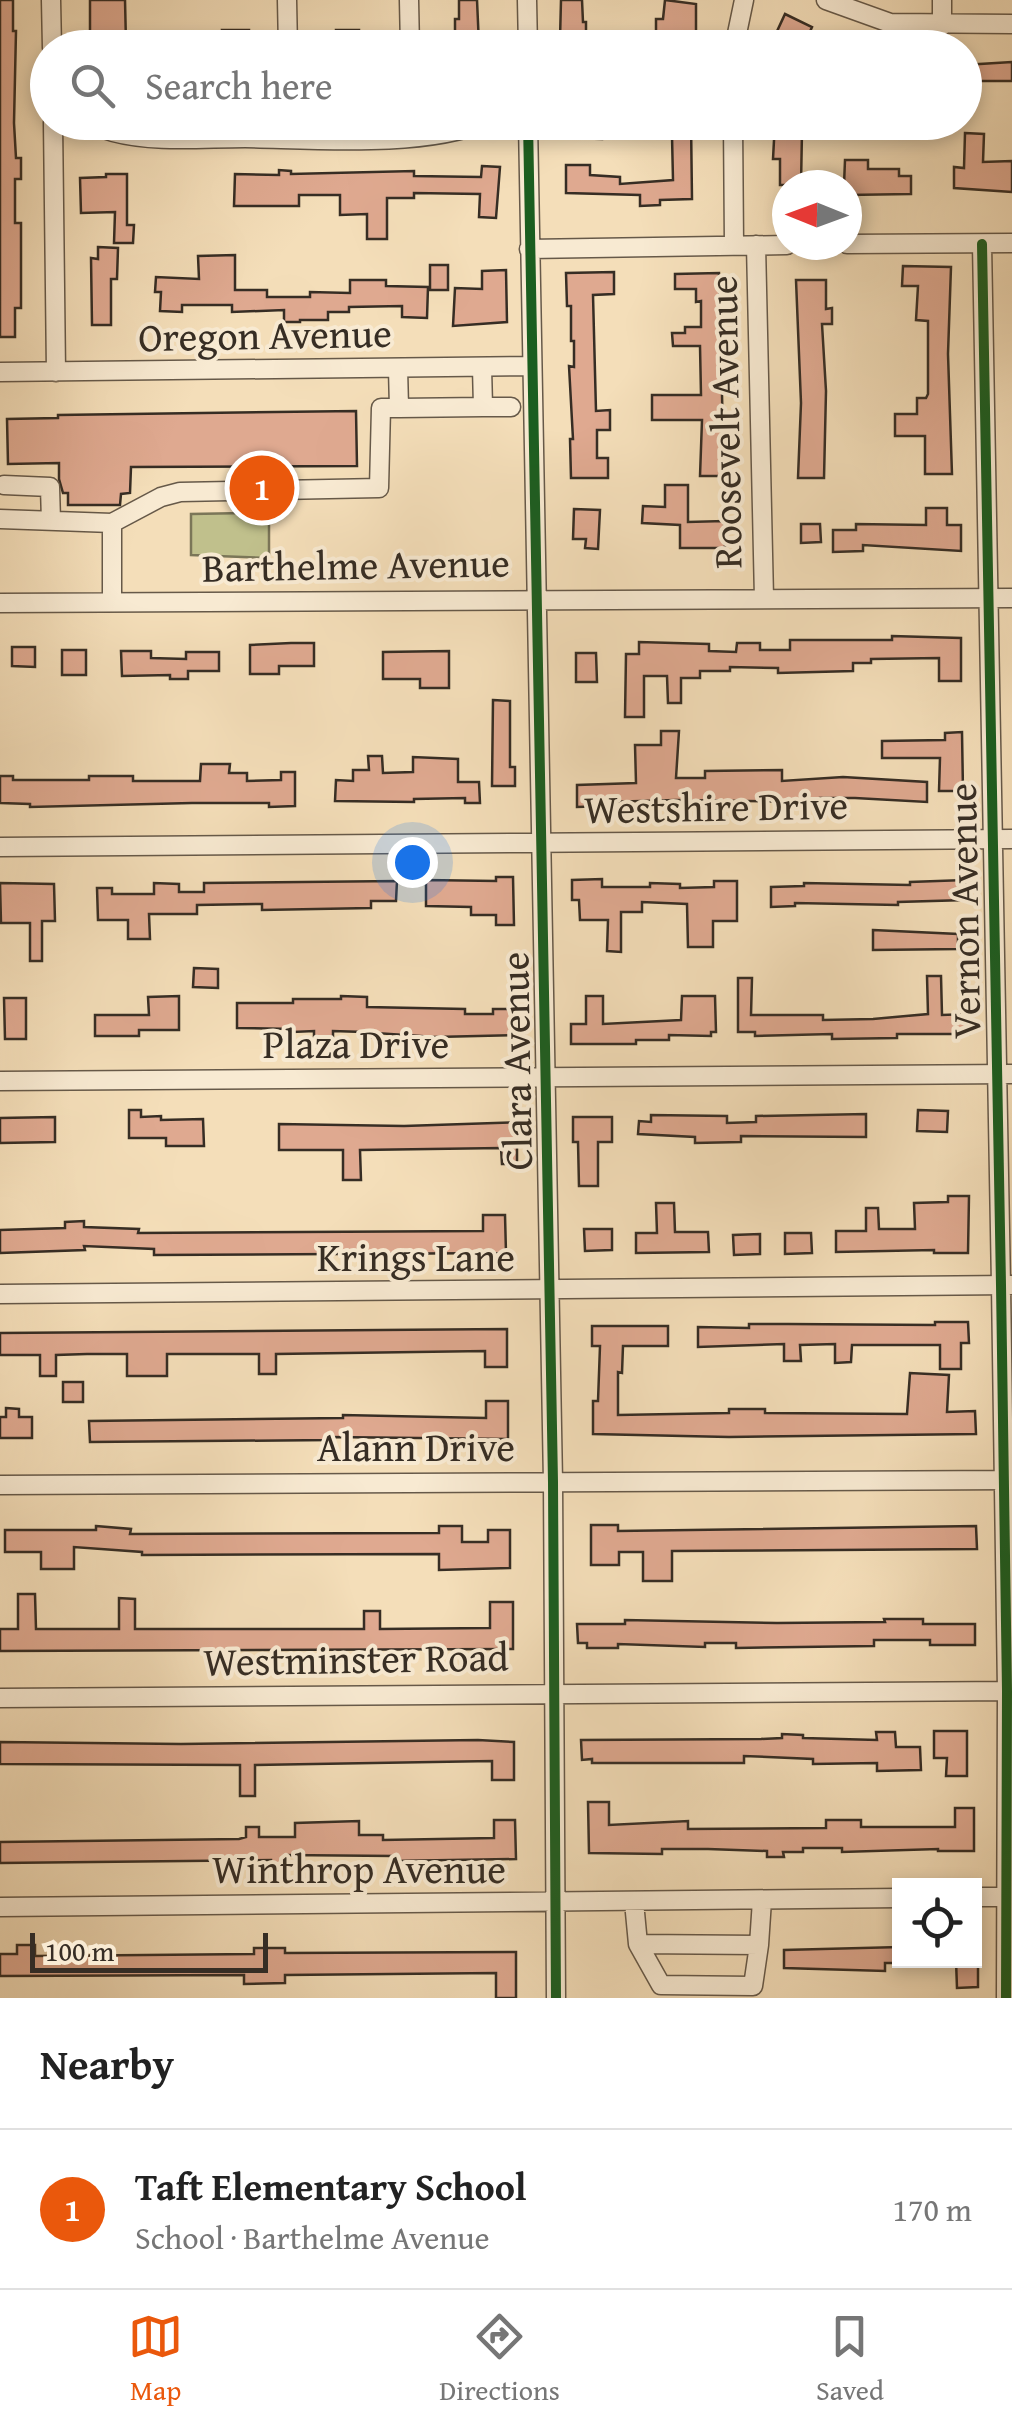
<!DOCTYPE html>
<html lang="en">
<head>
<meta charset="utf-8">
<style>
  :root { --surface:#fff; --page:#f2f2f2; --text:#222; --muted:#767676; --line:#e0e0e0; --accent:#ea580c }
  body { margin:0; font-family:"Gentium Book Plus",serif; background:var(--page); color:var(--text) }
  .controls { position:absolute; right:30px; bottom:30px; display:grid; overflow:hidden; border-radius:0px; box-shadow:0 5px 15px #0003 }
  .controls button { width:90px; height:90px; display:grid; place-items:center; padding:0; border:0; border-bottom:2px solid var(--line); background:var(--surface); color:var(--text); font:50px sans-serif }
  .compass { position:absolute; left:772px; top:170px; width:90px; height:90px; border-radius:50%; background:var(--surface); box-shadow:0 5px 15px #0003; rotate:271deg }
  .scale { position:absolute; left:30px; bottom:25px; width:238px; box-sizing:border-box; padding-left:10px; border:5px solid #362d24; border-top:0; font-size:28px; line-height:35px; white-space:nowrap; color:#362d24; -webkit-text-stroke:8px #f8ead2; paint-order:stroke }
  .you { position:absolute; left:412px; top:862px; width:35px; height:35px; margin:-25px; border:8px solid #fff; border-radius:50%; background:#1a73e8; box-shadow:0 0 0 15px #1a73e833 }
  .badge { display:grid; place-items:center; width:65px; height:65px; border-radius:50%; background:var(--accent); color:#fff; font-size:32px; font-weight:700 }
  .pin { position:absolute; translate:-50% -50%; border:5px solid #fff; box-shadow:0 2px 10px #0006 }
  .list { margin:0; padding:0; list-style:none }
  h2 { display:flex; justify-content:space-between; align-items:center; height:130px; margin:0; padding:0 40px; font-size:42px }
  h2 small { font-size:32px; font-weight:400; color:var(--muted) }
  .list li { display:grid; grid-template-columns:65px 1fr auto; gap:30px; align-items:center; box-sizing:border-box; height:160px; padding:0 40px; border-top:2px solid var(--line) }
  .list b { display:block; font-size:38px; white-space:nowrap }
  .list p { margin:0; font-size:32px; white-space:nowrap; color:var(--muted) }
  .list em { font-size:32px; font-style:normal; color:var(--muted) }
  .icon { flex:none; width:55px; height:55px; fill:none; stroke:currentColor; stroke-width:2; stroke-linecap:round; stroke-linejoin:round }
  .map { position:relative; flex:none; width:1012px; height:1998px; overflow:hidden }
  .search { position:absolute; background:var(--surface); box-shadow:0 5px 15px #0003; left:30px; right:30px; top:30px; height:110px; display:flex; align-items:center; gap:25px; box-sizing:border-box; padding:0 35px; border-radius:55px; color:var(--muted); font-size:38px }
  .sheet { height:290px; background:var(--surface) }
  nav { display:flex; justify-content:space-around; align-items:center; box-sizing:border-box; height:140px; border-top:2px solid var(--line); background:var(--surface); font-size:28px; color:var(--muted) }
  nav a { display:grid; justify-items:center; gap:5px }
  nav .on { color:var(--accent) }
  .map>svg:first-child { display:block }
</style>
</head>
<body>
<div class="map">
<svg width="1012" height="1998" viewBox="0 0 1012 1998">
  <rect width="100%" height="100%" fill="#f4deb9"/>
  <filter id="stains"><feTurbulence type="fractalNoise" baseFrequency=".002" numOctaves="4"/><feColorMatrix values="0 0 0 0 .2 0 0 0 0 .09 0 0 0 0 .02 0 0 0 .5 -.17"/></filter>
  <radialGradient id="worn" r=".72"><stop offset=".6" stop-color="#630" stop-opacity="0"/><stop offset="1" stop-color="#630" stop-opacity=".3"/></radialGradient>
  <path fill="#c0c08c" stroke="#7b7658" stroke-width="2.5" d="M269,508V558L191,555V514L246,513L247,509Z"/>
  <path fill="#dfa990" stroke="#362d24" stroke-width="2.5" d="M0,0H13V31H16L14,123L16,158H21V179H15V223H21V308H15V337H0Z
    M90,0H125L126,43H90Z
    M459,0H477L479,45H447V32H455V19H459Z
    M561,0H582L583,22H586V48L565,47V39H560Z
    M665,0L696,4V48H677L676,32H656V19H663Z
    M785,14L812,27L808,36L838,37V48H790L773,40Z
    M222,30H249V48H223Z
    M336,30H359V48H336Z
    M1012,62V81H980V89H964V65Z
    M568,122H602V139L568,138Z
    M638,122H691L692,199L660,200V205L640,206V195L566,193V165H590V175L620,177V184L673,180L672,136H638Z
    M775,122H798L799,131H802L801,185H780V159H773Z
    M965,133L984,134L983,162L1012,161V192L954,188V167L964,168Z
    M845,160H868V169H899V176H911V194L847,195V185H844Z
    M482,166L500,167L496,218L479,217L480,194L414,193V198H387V239H367V214L340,215V195H299V206H234L235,174L279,175V170L291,171V174L414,171V176L481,177Z
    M106,174H127V225H134L133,243H114L115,212L81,213L80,178L106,177Z
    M98,247L118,248L117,279H111V325H92L91,258L98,259Z
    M235,255V290H267V297H310V292L350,293V280H386V286L428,287L427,318L402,317V306L349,307V312H328V320H300V322H284V310L232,312V305H182V312L160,311L161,292H155L156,277L199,279L198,256Z
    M430,265H448V290H430Z
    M903,266L951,267L948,354L952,474H925V436H895V414H917V398H926L928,394V321L916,320L918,286H902Z
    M506,270L507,322L453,326L455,288L482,289V271Z
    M614,272V294L593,295L596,411L610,410V430H597V458H608V478H571L570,439H573L569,366L574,367V341H571V306H567L566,273Z
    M719,273L724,476H700L702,420H652V395H701L700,346H673L672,333H685V327H701V301L696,302V289H675V274Z
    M796,280H826V309L832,308V324H822L826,391L824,478H798L801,403Z
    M356,411L357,466L131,467L130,493L121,494L120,505H68V493H63L59,479V463L8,464L7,419L58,418V415Z
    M665,485H688V522L724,521L725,548H680V525L642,523L643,506L665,507Z
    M926,508H947V525H961V551L863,545V551L833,552V530H856V524L926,525Z
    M574,509L600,510L598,549L585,548L586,539H573Z
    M801,524H820L821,542L801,543Z
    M892,636L961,638V681H939V658L871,659V663H853V671L778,673V668L730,667V671H700V678H681V703H668L667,676H644V717H625L626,654H639V642L709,644V651L736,652L737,643H760V650H790V640H892Z
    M291,643H314V666H279V674H250V645Z
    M12,647H35V667L12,666Z
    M62,650H86V675H62Z
    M121,651H151V658L186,659V652H219V671H188V679H170V675L122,676Z
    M449,651V688H420V679H383V652Z
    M576,653H596L597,682H576Z
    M493,700L510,701V767H515V786H492Z
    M661,731H679L676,778H705V771L782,770V781L843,777L927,782V802L855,798H820V802L676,800L607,802V806L577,807V785L636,783L635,745H661Z
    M962,732L963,791H939L940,758H882V741L945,740V733Z
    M368,756H382L383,773L413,772V757L458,759V782H479L480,803H465V798L414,799V802L335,801L336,780L353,781V770H369Z
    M201,764H230L229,773H247V781L281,780V772H295V806L269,807V803H192L30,807V804L0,803V776H13V780H89V776H133V781H200Z
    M496,877H513L514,925H496V915H471V907L426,906V880L496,881Z
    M602,879V887H650V883L680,884V888L714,887V881H737V921H713V947H688L687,904L642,902V912H621V952L607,951L608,920H580L579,900H572V880Z
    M965,880L966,900L898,902V905L795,903V906L771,907V887L804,886V883L910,885V882Z
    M397,881L396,901H371V908L262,910V904L197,905V914H149L150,939H128V920H98L97,888H112V894H154V883L179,884V892H204V883Z
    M0,883L54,884L55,921H42V961H30V923H1Z
    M873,930L958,934V949L873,950Z
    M194,968L218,969V988L193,987Z
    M927,976H941L942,1015L969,1014V1034H897V1038L832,1039V1034L755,1036V1032H738V978H752L751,1015H823V1020L873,1019L928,1014Z
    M179,996V1030H139V1036H95V1015H149L148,997Z
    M341,996L367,997V1007L465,1009V1014H493V1009H524V1035L435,1037L376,1033L375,1038L363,1037L364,1032L333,1031V1039H314V1031L293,1032V1029L237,1028V1003H293V999H341Z
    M586,996H603V1024L681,1020L682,996H715L716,1032H711V1036L669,1035V1040H636V1044H571V1024H586Z
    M4,998H26V1039H5Z
    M129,1110H141V1117L161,1116V1120L203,1119L204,1146H166V1138H129Z
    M918,1110L948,1111L947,1132L917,1131Z
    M866,1114V1137L741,1136V1142L695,1143V1137L638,1134L639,1121L651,1122V1115L727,1116V1123L756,1122V1116Z
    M55,1117V1142L0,1143V1118Z
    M573,1117H612V1142H598V1186H579L578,1142H573Z
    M522,1122V1137H517V1164H502L501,1148L360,1150L361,1180H343V1150H279V1124L404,1126Z
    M948,1196H969L968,1253H934V1250L836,1252V1231H866V1208H878L879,1229H915L914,1203L948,1202Z
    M656,1203H674L675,1232H708L709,1252L636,1253V1233H657Z
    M483,1215H505L506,1253L154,1255V1249L84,1246L85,1250L0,1253V1230L65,1228V1222L84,1221V1227L139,1229L138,1233L483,1231Z
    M584,1229H612V1250L585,1251Z
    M785,1233H811L812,1253L785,1254Z
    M760,1234V1254L734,1255L733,1235Z
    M935,1322H968L969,1343H961V1369H940V1345H852L851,1362L835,1363V1344L800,1345L801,1361H784V1344L698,1347V1327L749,1328V1324H788L935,1325Z
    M592,1326H668V1346H623L622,1373L618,1372V1415L729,1413V1409H765V1413L907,1414L910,1373L949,1375L947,1412L975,1411L976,1434L729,1437L593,1434V1401H598L600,1346H592Z
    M507,1329V1367H485V1351L276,1354V1374H259V1354H167V1376H127V1354H87L56,1355V1376H40V1355H0V1333Z
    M63,1382H83V1402H63Z
    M486,1401H508V1439L331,1437V1440L90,1442L89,1421L343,1418V1415L486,1418Z
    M6,1408L19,1409V1417H32V1438H0V1417H6Z
    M591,1525H618V1531L976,1526L977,1549L672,1551V1581H643V1552H619V1565H591Z
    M96,1526L131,1529L130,1534L439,1533V1526H462V1542H488V1530H510V1568L439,1570V1554L142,1555V1552L74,1547V1569H41V1552H5V1530H96Z
    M18,1594H35L36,1629H119V1598L135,1599V1629H364V1611H380V1629L490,1628V1602H513V1649L0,1651V1629H18Z
    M884,1619H923V1624H975V1645H930V1640H874V1646L736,1648V1643H705V1647L618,1644V1648H587V1643H578L577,1624H625V1620L777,1623L885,1622Z
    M934,1731H967V1776H946L947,1758H934Z
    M876,1732H895L896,1747H920L921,1770L877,1771V1763L813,1764V1759L744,1756V1763H592V1759L582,1760L581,1740L761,1739L782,1738V1734L803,1735V1738L877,1740Z
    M478,1740L514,1742V1780H492V1761L255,1765V1796H240V1765L0,1764V1742L181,1744Z
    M588,1802H609V1825L688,1821V1829L826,1828V1820H861V1827H955V1808H974V1851H938V1849L842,1852V1848H803V1852H783L784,1857H767V1851L708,1849H662V1854L589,1853Z
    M494,1820H515L516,1859L393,1861V1856L285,1855V1864H271V1860L0,1863V1842L239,1839L246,1837V1827H259V1837H295V1823L359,1821V1835H383V1840L494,1838Z
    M17,1945H35V1956L254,1954V1948H285V1953L516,1952V1998H496V1973L285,1975V1983L244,1984V1975L0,1976V1954H17Z
    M900,1947V1963H885V1971L784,1968V1950Z
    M956,1960H978V1987L957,1988Z"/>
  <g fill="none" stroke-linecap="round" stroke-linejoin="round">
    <g stroke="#665949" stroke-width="21">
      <path id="minor" d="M51,0L52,48
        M287,0L288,48
        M409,0L410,48
        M527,0L528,48
        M826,0L890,23L1012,24
        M942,0V26
        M734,48L744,0
        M53,122L56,372
        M92,122C98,126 106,130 113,132C154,143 202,138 245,138C312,139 424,148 484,122
        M528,122L553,1482L556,1998
        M733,122L734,245
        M847,244L1012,243
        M982,244L1001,1285L1007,1691L1006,1998
        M756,245L764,598
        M529,249L787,245
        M398,368L399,408L483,407L482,367
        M0,372L531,366
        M483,407H511
        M4,485L50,487L51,521
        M0,519L112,523V602
        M112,523L161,497L180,492L379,488L381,408H399
        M0,603L1012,598
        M0,847L1012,839
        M0,1081L1012,1074
        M0,1294L1012,1285
        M0,1485L1012,1480
        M0,1698L1012,1691
        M974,1897H1012
        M634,1902L638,1944L759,1945L762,1900
        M0,1907L900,1898
        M638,1944L661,1985L753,1986L759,1945"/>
    </g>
    <use href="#minor" stroke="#f8ead2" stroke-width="18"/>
    <g stroke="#f8ead2" stroke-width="16">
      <path id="cycleway" d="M528,122L553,1482L556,1998
        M982,244L1001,1285L1007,1691L1006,1998"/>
    </g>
    <use href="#cycleway" stroke="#1b5e20" stroke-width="10"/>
  </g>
  <g text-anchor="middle" stroke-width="8" stroke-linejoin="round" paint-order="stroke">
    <g font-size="40" fill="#362d24" stroke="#f8ead2">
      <text transform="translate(265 335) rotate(-1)" y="14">Oregon Avenue</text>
      <text transform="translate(725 422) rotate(-91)" y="14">Roosevelt Avenue</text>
      <text transform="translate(356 565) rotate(-1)" y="14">Barthelme Avenue</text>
      <text transform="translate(716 807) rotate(-1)" y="14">Westshire Drive</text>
      <text transform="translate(964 911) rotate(-91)" y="14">Vernon Avenue</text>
      <text x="356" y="1058">Plaza Drive</text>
      <text transform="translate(516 1061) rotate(-91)" y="14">Clara Avenue</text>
      <text x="416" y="1271">Krings Lane</text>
      <text x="416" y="1461">Alann Drive</text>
      <text transform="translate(356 1659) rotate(-1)" y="14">Westminster Road</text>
      <text x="359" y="1883">Winthrop Avenue</text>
    </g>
  </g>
  <rect width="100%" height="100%" filter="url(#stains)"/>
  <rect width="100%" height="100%" fill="url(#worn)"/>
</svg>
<div class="controls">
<button><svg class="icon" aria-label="locate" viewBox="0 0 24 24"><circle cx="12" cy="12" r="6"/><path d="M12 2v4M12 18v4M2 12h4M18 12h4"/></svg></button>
</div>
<svg class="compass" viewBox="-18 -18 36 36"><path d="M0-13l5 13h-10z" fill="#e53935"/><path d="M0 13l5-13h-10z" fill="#767676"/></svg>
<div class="scale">100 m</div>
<div class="you"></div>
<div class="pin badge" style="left:262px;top:488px">1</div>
<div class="search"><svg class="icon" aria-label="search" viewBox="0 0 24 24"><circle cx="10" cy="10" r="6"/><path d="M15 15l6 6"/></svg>Search here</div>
</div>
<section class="sheet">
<h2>Nearby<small></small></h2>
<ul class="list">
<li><span class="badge">1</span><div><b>Taft Elementary School</b><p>School · Barthelme Avenue</p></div><em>170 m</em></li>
</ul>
</section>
<nav>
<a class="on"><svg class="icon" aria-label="map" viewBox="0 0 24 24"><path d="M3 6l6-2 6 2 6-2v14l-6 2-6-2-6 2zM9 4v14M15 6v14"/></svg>Map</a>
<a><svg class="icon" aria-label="directions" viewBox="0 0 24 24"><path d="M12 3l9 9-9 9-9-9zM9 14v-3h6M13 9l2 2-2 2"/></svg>Directions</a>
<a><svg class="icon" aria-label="saved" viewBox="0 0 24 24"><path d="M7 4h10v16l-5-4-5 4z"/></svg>Saved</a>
</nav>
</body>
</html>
